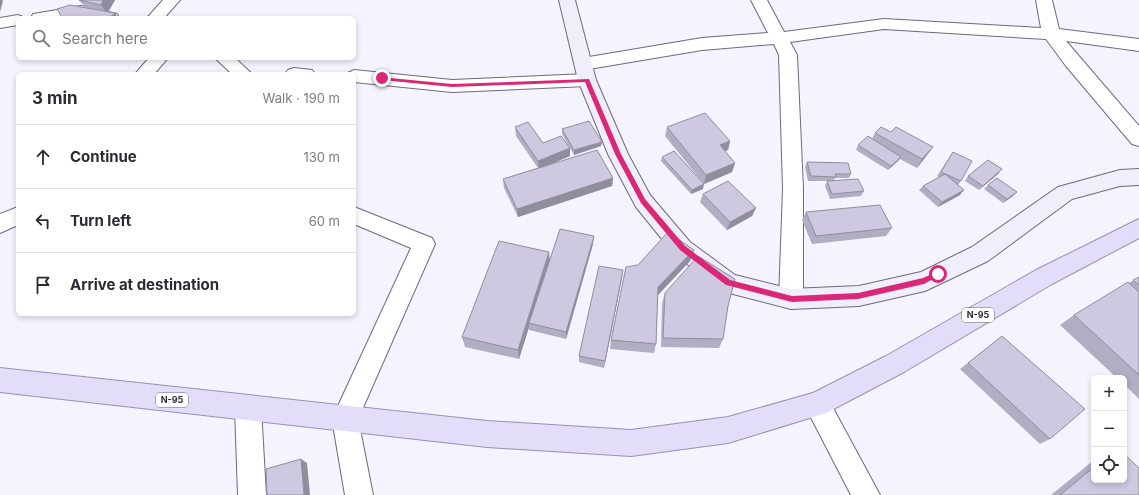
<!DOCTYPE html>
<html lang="en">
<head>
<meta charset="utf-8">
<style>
  :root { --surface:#fff; --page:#f7f7f7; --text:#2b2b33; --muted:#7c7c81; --line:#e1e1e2 }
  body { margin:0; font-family:Inter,sans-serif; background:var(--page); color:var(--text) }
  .controls { position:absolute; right:12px; bottom:12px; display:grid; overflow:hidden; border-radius:6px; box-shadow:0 2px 6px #0003 }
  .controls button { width:36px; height:36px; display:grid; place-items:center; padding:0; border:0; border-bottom:1px solid var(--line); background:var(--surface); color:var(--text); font:20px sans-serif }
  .stop { position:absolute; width:12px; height:12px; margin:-9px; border:3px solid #db2777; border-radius:50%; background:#fff }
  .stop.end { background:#db2777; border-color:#fff; box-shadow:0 1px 4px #0008 }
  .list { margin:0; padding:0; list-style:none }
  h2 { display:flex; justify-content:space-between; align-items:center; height:52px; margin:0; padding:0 16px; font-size:17px }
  h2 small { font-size:13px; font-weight:400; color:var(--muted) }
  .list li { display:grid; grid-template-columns:26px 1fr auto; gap:12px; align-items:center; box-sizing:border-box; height:64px; padding:0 16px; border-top:1px solid var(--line) }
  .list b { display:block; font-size:15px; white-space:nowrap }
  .list em { font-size:13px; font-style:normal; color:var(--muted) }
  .icon { flex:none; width:22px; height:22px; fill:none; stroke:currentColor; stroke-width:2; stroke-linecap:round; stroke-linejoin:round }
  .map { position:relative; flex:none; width:1139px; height:495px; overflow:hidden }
  .search { position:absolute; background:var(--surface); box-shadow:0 2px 6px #0003; left:16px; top:16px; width:340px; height:44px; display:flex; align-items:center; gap:10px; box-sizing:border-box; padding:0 14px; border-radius:6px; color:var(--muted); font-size:15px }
  .panel { position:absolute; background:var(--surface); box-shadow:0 2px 6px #0003; left:16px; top:72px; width:340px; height:244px; border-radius:6px }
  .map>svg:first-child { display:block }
</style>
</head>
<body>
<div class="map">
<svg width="1139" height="495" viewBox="0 0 1139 495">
  <rect width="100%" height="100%" fill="#f5f3fd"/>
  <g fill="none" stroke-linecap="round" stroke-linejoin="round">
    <g stroke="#6e697f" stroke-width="2">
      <path id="minor" d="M163,0H180L164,18H147Z
        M751,0H767L784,32L884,19L1041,28L1036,0H1052L1059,29L1139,39V51L1066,41L1139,126V146L1132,144L1066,66L1046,39L884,29L790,42L797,55L803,189V299L799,306L791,309L783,306L779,299L783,189L779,55L774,44L702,50L583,70L577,68L574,64L577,60L583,58L702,38L768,33Z
        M81,6L117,14L119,18H89L81,16L70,18H31L33,14Z
        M18,15L25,18H18V25L0,28V18Z
        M149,58H168L154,74H135Z
        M215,58H235L252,74H232Z
        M294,68L312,70L315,74H285L288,70Z
        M354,70L452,80L587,74L593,76L596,80L593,84L587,86L452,92L354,82V74H346Z
        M18,207V225L0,233V214Z
        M354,207L432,238L435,244L358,419L373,495H345L332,419L411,248L354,224Z
        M817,392L826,395L880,495H851L804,404L808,395Z
        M248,395L257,399L261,408L266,495H238L235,408L239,399Z"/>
    </g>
    <g stroke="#6e697f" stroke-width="2">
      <path id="secondary" d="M559,0H575L596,80L628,154L650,195L690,242L735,275L791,289L859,286L921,272L972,247L1058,187L1120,170L1139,169V185L1120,186L1072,199L988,261L925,291L859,306L791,309L729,293L721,290L674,254L636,207L608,154L578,80Z"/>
    </g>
    <g stroke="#9891b2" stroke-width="2">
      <path id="primary" d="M1139,219V238L1052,284L904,372L826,413L728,443L631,456L487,447L0,392V368L487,421L631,430L728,417L813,393L886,356L1036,270Z"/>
    </g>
    <use href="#minor" fill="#fff" fill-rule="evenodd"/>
    <use href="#secondary" fill="#f1eefc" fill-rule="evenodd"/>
    <use href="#primary" fill="#e3ddf9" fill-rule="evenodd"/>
  </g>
  <path fill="#b1adc2" d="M79,0H115L108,12L85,7Z
    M515,127L543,143L570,156L551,164L613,178L612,186L518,217L504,188L503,179L538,168L516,136Z
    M667,127L730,141L728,150L724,151L735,163L732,172L704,184L665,136Z
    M562,129L601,146L574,155L562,134Z
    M891,132L933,147L927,155L917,168L900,159L898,161L888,170L856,150L858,145L872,139L875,133Z
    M953,152L961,181L958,185L960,195L938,207L919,190L923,186L939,177L937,176Z
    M662,157L703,189L691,194L661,161Z
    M807,162L851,174L849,178H835L834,181L864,191L861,196L830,199L825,186L827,181H808L805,167Z
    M998,174L979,190L965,181L968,176Z
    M988,185L1013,196L1003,203L984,189Z
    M703,194L756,208L752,216L727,230L700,202Z
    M806,212L892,228L886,236L812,244L802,220Z
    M593,244L566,339L529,330V327L519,359L465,347L462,337L550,261Z
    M694,250L690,261L658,295L656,344L654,353L610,349L611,340L638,265Z
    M1139,277V399L1124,384V378H1117L1060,325L1074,315Z
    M622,278L604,368L579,362V356Z
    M665,293L728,306L723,339L719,348L661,347L662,303Z
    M1002,336L1050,439L1040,444L960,369Z
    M1094,460V480L1139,495H1051Z"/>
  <path fill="#908d9e" d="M0,0H2L3,1L0,12Z
    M103,0H115L107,14L101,5Z
    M115,13L118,18H109Z
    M730,141L728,150L717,154L720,145Z
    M602,142L601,146L574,155V150Z
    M933,147L927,155L917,168L922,159Z
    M570,148V156L539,169L538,161Z
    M901,157L898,161L888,170L891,166Z
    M735,163L732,172L704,184L706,175Z
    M1002,169L998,174L979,190L983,186Z
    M613,178L612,186L518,217L517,209Z
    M704,184L703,189L691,194L692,190Z
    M964,190L960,195L938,207L942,202Z
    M1017,192L1013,196L1003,203L1007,199Z
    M756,208L752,216L727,230L730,222Z
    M594,236L593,244L566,339V332Z
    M694,250L690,261L656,297L658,287Z
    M549,252L550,262L529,323V327L519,359L518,350Z
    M623,270L622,278L604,368L605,361Z
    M301,459L307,463L310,495H304Z"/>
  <path fill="#cec9e1" stroke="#908d9e" d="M79,0H103L101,5Z
    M70,5L115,13L109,18H62L57,9Z
    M705,113L730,141L720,145L735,163L706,175L667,127Z
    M589,121L602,142L574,150L562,129Z
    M528,122L543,143L561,136L570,148L538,161L515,127Z
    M881,127L891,132L896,127L933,147L922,159L875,133Z
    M868,136L901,157L891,166L858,145Z
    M597,150L613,178L517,209L503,179Z
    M674,151L704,184L692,190L662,157Z
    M953,152L972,161L961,181L941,172Z
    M988,160L1002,169L983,186L968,176Z
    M807,162L848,163L851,174H835L836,177L811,176Z
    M945,174L964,190L942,202L923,186Z
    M997,178L1017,192L1007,199L988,185Z
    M858,179L864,191L832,194L827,181Z
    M728,181L756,208L730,222L703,194Z
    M880,205L892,228L816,236L806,212Z
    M560,229L594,236L566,332L529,323Z
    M668,232L694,250L658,287L656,344L611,340L626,267L638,265Z
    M499,241L549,252L518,350L462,337Z
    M698,256L735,279L728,306L723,339L663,338L665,293Z
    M599,266L623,270L605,361L579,356Z
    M1139,277V285L1133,280Z
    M1128,282L1139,292V375L1074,315Z
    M1002,336L1085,409L1050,439L968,363Z
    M1124,454L1139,468V495H1060L1094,467V480H1124Z
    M301,459L304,495H267L266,469Z"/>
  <path fill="#db2777" d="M380,77L452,84L589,79L621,154L645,199L685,246L730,280L792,296L858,293L923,278L938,271L942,274L924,284L858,299L792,302L726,285L680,250L641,203L615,154L585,82L452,87L382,80Z"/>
  <g text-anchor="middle" stroke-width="3.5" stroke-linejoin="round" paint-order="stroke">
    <g fill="#fff" stroke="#6d6b72" stroke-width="1">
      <rect x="962" y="308" width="32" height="14" rx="3"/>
      <rect x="156" y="393" width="32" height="14" rx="3"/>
    </g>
    <g font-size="9" font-weight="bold" fill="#2e2c35">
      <text x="978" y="318">N-95</text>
      <text x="172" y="403">N-95</text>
    </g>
  </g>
</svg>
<div class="controls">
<button>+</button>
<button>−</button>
<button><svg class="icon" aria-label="locate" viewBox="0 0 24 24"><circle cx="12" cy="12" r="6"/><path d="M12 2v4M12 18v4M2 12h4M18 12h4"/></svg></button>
</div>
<div class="stop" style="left:938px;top:274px"></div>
<div class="stop end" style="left:382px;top:78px"></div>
<div class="search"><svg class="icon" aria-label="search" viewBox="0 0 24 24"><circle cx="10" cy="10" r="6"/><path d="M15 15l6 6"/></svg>Search here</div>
<section class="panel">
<h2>3 min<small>Walk · 190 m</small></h2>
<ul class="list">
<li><svg class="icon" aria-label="ahead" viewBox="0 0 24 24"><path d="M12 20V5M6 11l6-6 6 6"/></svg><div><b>Continue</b></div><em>130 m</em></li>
<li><svg class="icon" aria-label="left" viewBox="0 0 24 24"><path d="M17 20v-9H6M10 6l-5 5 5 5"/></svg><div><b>Turn left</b></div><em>60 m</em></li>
<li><svg class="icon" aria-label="arrive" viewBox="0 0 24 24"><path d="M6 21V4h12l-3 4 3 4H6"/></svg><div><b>Arrive at destination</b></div></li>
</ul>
</section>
</div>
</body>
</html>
